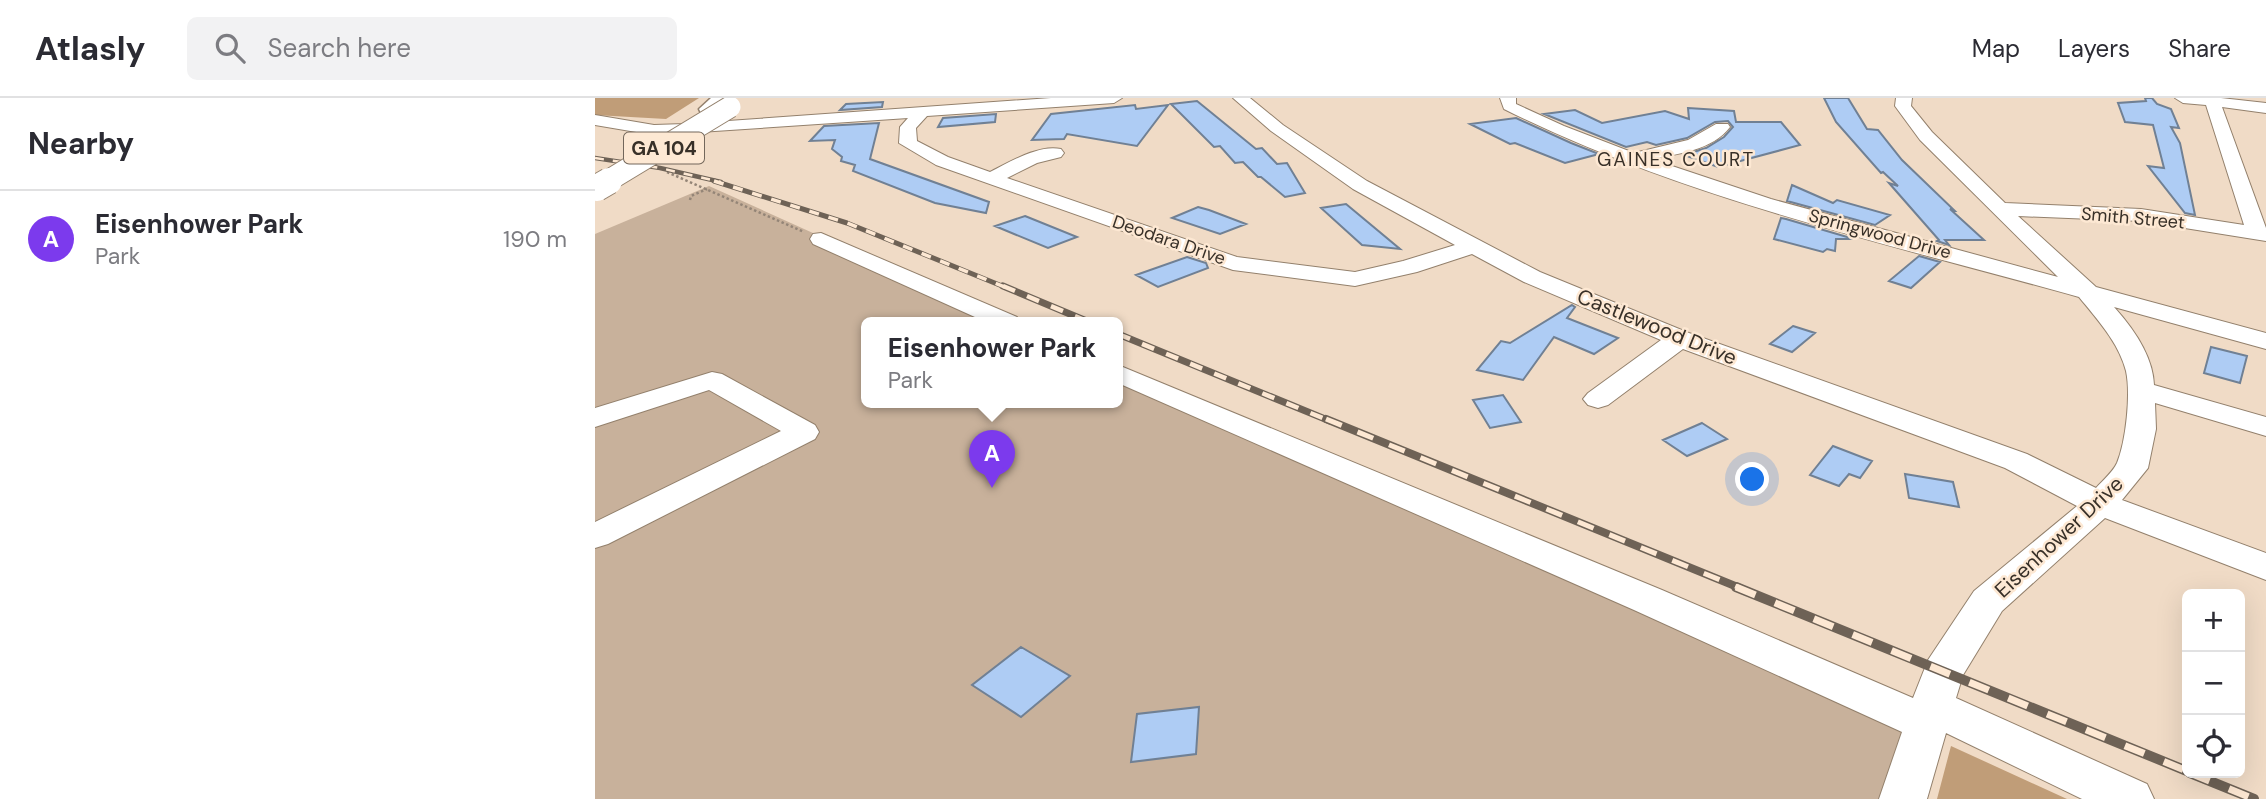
<!DOCTYPE html>
<html lang="en">
<head>
<meta charset="utf-8">
<style>
  :root { --surface:#fff; --page:#f2f2f3; --text:#2b2b33; --muted:#7c7c81; --line:#e1e1e2; --accent:#7c3aed }
  body { margin:0; font-family:"DM Sans",sans-serif; background:var(--page); color:var(--text) }
  .controls { position:absolute; right:21px; bottom:21px; display:grid; overflow:hidden; border-radius:10px; box-shadow:0 7px 28px #0002 }
  .controls button { width:63px; height:63px; display:grid; place-items:center; padding:0; border:0; border-bottom:2px solid var(--line); background:var(--surface); color:var(--text); font:35px sans-serif }
  .you { position:absolute; left:1158px; top:382px; width:24px; height:24px; margin:-18px; border:5px solid #fff; border-radius:50%; background:#1a73e8; box-shadow:0 0 0 10px #1a73e833 }
  .badge { display:grid; place-items:center; width:46px; height:46px; border-radius:50%; background:var(--accent); color:#fff; font-size:23px; font-weight:700 }
  .pin { position:absolute; translate:-50% -58px; filter:drop-shadow(0 2px 4px #0008) }
  .pin::after { content:''; position:absolute; top:37px; width:24px; height:21px; background:inherit; clip-path:polygon(0 0,100% 0,50% 100%) }
  .popup { position:absolute; left:266px; top:219px; width:262px; height:91px; box-sizing:border-box; display:grid; place-content:center; border-radius:10px; background:var(--surface); filter:drop-shadow(0 2px 5px #0005); font-size:23px; white-space:nowrap; color:var(--muted) }
  .popup b { font-size:26px; color:var(--text) }
  .popup::after { content:''; position:absolute; left:50%; top:100%; margin-left:-14px; border:14px solid transparent; border-top-color:var(--surface) }
  .list { margin:0; padding:0; list-style:none }
  h2 { display:flex; justify-content:space-between; align-items:center; height:91px; margin:0; padding:0 28px; font-size:30px }
  h2 small { font-size:23px; font-weight:400; color:var(--muted) }
  .list li { display:grid; grid-template-columns:46px 1fr auto; gap:21px; align-items:center; box-sizing:border-box; height:98px; padding:0 28px; border-top:2px solid var(--line) }
  .list b { display:block; font-size:26px; white-space:nowrap }
  .list p { margin:0; font-size:23px; white-space:nowrap; color:var(--muted) }
  .list em { font-size:23px; font-style:normal; color:var(--muted) }
  .icon { flex:none; width:38px; height:38px; fill:none; stroke:currentColor; stroke-width:2; stroke-linecap:round; stroke-linejoin:round }
  .map { position:relative; flex:none; width:1671px; height:701px; overflow:hidden }
  header { display:flex; align-items:center; gap:42px; box-sizing:border-box; height:98px; padding:0 35px; background:var(--surface); border-bottom:2px solid var(--line) }
  header strong { font-size:33px }
  nav { display:flex; gap:38px; margin-inline-start:auto; font-size:24px }
  .search { width:490px; height:63px; background:var(--page); display:flex; align-items:center; gap:18px; box-sizing:border-box; padding:0 24px; border-radius:10px; color:var(--muted); font-size:26px }
  main { display:flex }
  aside { flex:1; background:var(--surface) }
  .map>svg:first-child { display:block }
</style>
</head>
<body>
<header>
<strong>Atlasly</strong>
<div class="search"><svg class="icon" aria-label="search" viewBox="0 0 24 24"><circle cx="10" cy="10" r="6"/><path d="M15 15l6 6"/></svg>Search here</div>
<nav><a>Map</a><a>Layers</a><a>Share</a></nav>
</header>
<main>
<aside>
<h2>Nearby<small></small></h2>
<ul class="list">
<li><span class="badge">A</span><div><b>Eisenhower Park</b><p>Park</p></div><em>190 m</em></li>
</ul>
</aside>
<div class="map">
<svg width="1671" height="701" viewBox="0 0 1671 701">
  <rect width="100%" height="100%" fill="#f0dbc6"/>
  <path fill="#c8b19b" d="M114,88L415,224H271V304H523V271L1333,626L1313,701H0V136Z"/>
  <path fill="#c09d78" d="M0,0H104L71,21L0,17Z
    M1356,648L1472,701H1342Z"/>
  <path fill="#aeccf4" stroke="#708094" stroke-width="2" d="M1229,0H1253L1272,31L1283,32L1307,62L1359,112L1355,111L1389,142H1350L1354,147L1342,143L1344,142L1294,85L1303,88L1288,74L1286,75L1241,24Z
    M1550,0H1557L1562,6L1576,11L1584,30L1576,29L1585,45L1600,117L1590,115L1553,68L1569,70L1558,27L1530,24L1523,5L1551,3Z
    M602,3L661,51L667,50L682,66L692,65L710,95L690,99L666,79H663L648,64L640,65L625,48L619,49L576,6Z
    M288,4L287,9L245,12L251,6Z
    M540,7L541,11L573,7L542,48L472,36L469,41L437,42L456,16Z
    M1093,10L1139,13L1141,24H1186L1205,47L1123,69L1089,57L1111,50L1129,39L1138,29L1133,23L1120,24L1092,40L1061,47L1052,44L1031,49L949,16L980,12L1007,25L1070,13L1094,21Z
    M401,16L400,24L343,29L348,20Z
    M921,20L976,45L1004,56L970,65L920,45L915,46L875,26Z
    M284,25L275,61L394,104L391,115L340,105L258,73L260,67L246,63L247,59L237,51L240,42L215,43L229,28Z
    M1197,87L1238,105L1242,102L1295,117L1280,127L1192,103Z
    M751,106L805,151L767,147L726,110Z
    M603,109L614,112L651,126L625,136L577,120Z
    M430,118L482,139L453,150L400,128Z
    M1186,120L1191,121L1259,141H1241L1240,153L1232,151L1228,154L1179,141Z
    M1324,158L1345,164L1316,190L1294,183Z
    M592,159L611,165L613,170L563,189L541,177Z
    M977,207L980,209L972,220L1023,240L999,256L959,239L928,282L882,272L906,243L915,245Z
    M1198,228L1220,235L1197,254L1175,246Z
    M1616,249L1652,258L1645,285L1609,275Z
    M908,297L926,324L895,330L878,302Z
    M1107,325L1132,341L1092,358L1068,342Z
    M1238,348L1277,363L1265,380L1254,376L1244,388L1215,377Z
    M1310,376L1358,384L1364,409L1314,400Z
    M426,549L475,578L426,619L377,587Z
    M604,609L601,656L536,664L542,616Z"/>
  <g fill="none" stroke-linecap="round" stroke-linejoin="round">
    <g stroke="#93806c" stroke-width="2">
      <path id="minor" d="M456,0H527L519,5L332,18L321,30L322,43L353,59L395,74C415,64 444,46 466,51L469,55L466,59L442,65L412,80L642,159L760,174L808,163L860,147L758,91L676,33L638,0H655L688,27L772,83L945,174L1094,235L1432,356L1501,390C1507,383 1518,374 1522,365C1531,343 1536,296 1531,273C1524,245 1502,221 1484,199C1291,145 1089,101 909,11L905,0H921V6L969,28L1039,55L1093,42L1121,26H1133L1135,29C1118,52 1083,56 1056,61L1176,101L1463,179L1325,42L1300,8L1301,0H1317L1316,8L1337,34L1410,105L1546,111L1649,127L1611,7L1588,5L1580,0H1626L1671,5V15L1627,9L1671,130V143L1546,123L1423,118L1501,189L1671,235V251L1519,209C1538,230 1558,258 1559,287L1671,319V338L1560,305L1561,331L1553,370L1527,402L1671,455V482L1510,420L1407,513L1368,577L1361,600L1552,686L1559,701H1487L1351,635L1332,701H1284L1307,634L1039,512L523,285V267L1067,492L1318,600L1333,562L1379,493L1482,408L1410,370L1088,251L1013,307L1003,310L993,307L988,301L993,295L1066,242L929,184L877,156L822,174L760,188L638,172L341,67L304,45L305,29L313,20L59,37L0,27V17L59,27L90,26Z
        M226,135L422,219L426,224H391L218,146L215,141L218,136Z
        M117,274L127,276L220,327L224,334L220,341L13,446L0,450V424L186,333L114,292L0,329V310Z"/>
    </g>
    <g stroke="#93806c" stroke-width="3">
      <path id="major" d="M116,0H137L120,15H106L104,11Z"/>
    </g>
    <path stroke="#948577" stroke-width="2.5" stroke-dasharray="2.5 2.5" stroke-linecap="butt" d="M72,74L209,134
      M95,102L96,98L112,91"/>
    <use href="#minor" fill="#fff" fill-rule="evenodd"/>
    <use href="#major" fill="#fff" fill-rule="evenodd"/>
    <g stroke="#6e6256" stroke-width="4.5">
      <path id="rail-far4" d="M0,60L65,70L126,84"/>
    </g>
    <g stroke="#6e6256" stroke-width="5">
      <path id="rail-far3" d="M119,83L252,125L412,190"/>
    </g>
    <g stroke="#6e6256" stroke-width="7">
      <path id="rail-far2" d="M408,188L494,224
        M523,236L735,323"/>
    </g>
    <g stroke="#6e6256" stroke-width="8">
      <path id="rail-far1" d="M731,321L1145,490"/>
    </g>
    <g stroke="#6e6256" stroke-width="10">
      <path id="rail" d="M1141,489L1592,673
        M1595,675L1659,701"/>
    </g>
    <use href="#rail-far4" stroke="#fde8d3" stroke-width="2.5" stroke-dasharray="9" stroke-linecap="butt"/>
    <use href="#rail-far3" stroke="#fde8d3" stroke-width="3.5" stroke-dasharray="10" stroke-linecap="butt"/>
    <use href="#rail-far2" stroke="#fde8d3" stroke-width="4.5" stroke-dasharray="13" stroke-linecap="butt"/>
    <use href="#rail-far1" stroke="#fde8d3" stroke-width="5" stroke-dasharray="17" stroke-linecap="butt"/>
    <use href="#rail" stroke="#fde8d3" stroke-width="7" stroke-dasharray="21" stroke-linecap="butt"/>
    <g stroke="#93806c" stroke-width="23" stroke-linecap="butt">
      <path id="major-bridge-far1" d="M11,84L135,9"/>
    </g>
    <g stroke="#93806c" stroke-width="28" stroke-linecap="butt">
      <path id="major-bridge" d="M2,90L14,83"/>
    </g>
    <use href="#major-bridge-far1" stroke="#fff" stroke-width="21"/>
    <use href="#major-bridge" stroke="#fff" stroke-width="26"/>
  </g>
  <g text-anchor="middle" stroke-width="5" stroke-linejoin="round" paint-order="stroke">
    <g font-size="18" fill="#383028" stroke="#fde8d3">
      <text transform="translate(1538 120) rotate(5)" y="6">Smith Street</text>
      <text transform="translate(1285 136) rotate(15)" y="6">Springwood Drive</text>
      <text transform="translate(574 142) rotate(19)" y="6">Deodara Drive</text>
    </g>
    <rect fill="#fde8d3" stroke="#73675b" stroke-width="2" x="29" y="34.5" width="80" height="31" rx="5"/>
    <g font-size="19" font-weight="bold" fill="#383028">
      <text x="69" y="57">GA 104</text>
    </g>
    <g font-size="19" letter-spacing="2" fill="#383028" stroke="#fde8d3">
      <text x="1081" y="68">GAINES COURT</text>
    </g>
    <g font-size="21" fill="#383028" stroke="#fde8d3">
      <text transform="translate(1062 229) rotate(22)" y="7">Castlewood Drive</text>
      <text transform="translate(1464 439) rotate(-43)" y="7">Eisenhower Drive</text>
    </g>
  </g>
</svg>
<div class="controls">
<button>+</button>
<button>−</button>
<button><svg class="icon" aria-label="locate" viewBox="0 0 24 24"><circle cx="12" cy="12" r="6"/><path d="M12 2v4M12 18v4M2 12h4M18 12h4"/></svg></button>
</div>
<div class="you"></div>
<div class="pin badge" style="left:397px;top:390px">A</div>
<div class="popup"><b>Eisenhower Park</b>Park</div>
</div>
</main>
</body>
</html>
